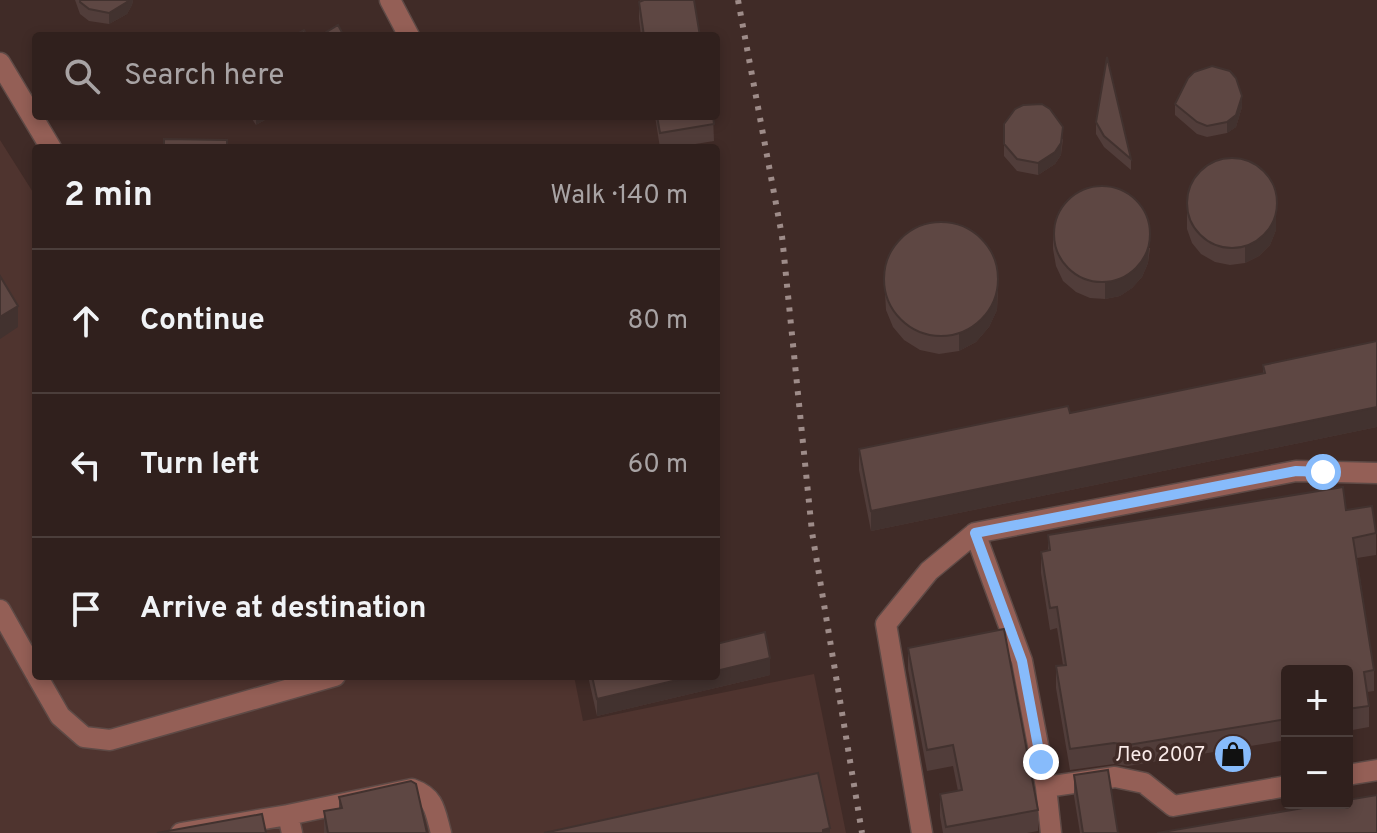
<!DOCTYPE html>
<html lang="en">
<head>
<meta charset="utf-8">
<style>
  :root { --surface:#30201d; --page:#3c2d2a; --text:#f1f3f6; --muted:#a8a3a4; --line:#4b3e3b }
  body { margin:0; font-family:Overpass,sans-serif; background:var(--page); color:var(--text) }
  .controls { position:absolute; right:24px; bottom:24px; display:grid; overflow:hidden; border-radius:8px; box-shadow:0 4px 12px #0003 }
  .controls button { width:72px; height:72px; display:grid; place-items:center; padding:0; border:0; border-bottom:2px solid var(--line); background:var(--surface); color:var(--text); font:40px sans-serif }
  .stop { position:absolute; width:24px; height:24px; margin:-18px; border:6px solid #87bbfb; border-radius:50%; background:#fff }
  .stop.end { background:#87bbfb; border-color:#fff; box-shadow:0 2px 8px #0008 }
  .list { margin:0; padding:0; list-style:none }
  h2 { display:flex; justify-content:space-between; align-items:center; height:104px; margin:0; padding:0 32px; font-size:34px }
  h2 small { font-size:26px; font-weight:400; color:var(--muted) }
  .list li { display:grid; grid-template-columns:52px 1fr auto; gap:24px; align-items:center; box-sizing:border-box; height:144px; padding:0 32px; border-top:2px solid var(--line) }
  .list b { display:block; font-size:30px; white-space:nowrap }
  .list em { font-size:26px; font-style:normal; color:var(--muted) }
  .icon { flex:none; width:44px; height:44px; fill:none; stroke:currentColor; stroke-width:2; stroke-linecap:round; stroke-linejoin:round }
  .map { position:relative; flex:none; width:1377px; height:833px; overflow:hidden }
  .search { position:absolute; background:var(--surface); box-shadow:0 4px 12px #0003; left:32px; top:32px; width:688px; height:88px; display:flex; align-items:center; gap:20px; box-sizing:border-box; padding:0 28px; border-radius:8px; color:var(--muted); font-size:30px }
  .panel { position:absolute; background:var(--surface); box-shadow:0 4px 12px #0003; left:32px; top:144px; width:688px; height:536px; border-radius:8px }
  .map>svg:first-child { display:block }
</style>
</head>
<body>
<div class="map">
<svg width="1377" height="833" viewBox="0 0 1377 833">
  <rect width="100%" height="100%" fill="#402b27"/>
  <path fill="#4f342f" d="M0,140L36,197V676H574L583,721L814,674L846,833H0Z"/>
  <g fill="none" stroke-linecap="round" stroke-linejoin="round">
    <g stroke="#5e4a46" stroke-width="23">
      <path id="minor" d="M390,0L409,36
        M0,63L51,148
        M975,533L1022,661L1046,787L1051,833
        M0,610L36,674
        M37,676L60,716L84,737L110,740L335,676
        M1347,775L1377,770
        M1046,787L1115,777L1144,783L1173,806L1287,786
        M288,815L412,789C435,797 435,811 441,833
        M181,833L288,815L292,833
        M922,833L886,624L929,571L975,533L1296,471L1377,473"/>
    </g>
    <use href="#minor" stroke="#945f56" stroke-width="20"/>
    <path stroke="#9e8c89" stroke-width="6" stroke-dasharray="4 8" stroke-linecap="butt" d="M738,0L782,236L812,532L862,833"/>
  </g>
  <path fill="#513d3a" d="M75,0H133L132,5L127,14L109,24L89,21L80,14Z
    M640,0H694L700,36H641L639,19V2L640,1Z
    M1175,104L1242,107L1236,127L1227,133L1207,137L1197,134L1175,115Z
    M250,116H272L256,125Z
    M655,116H713L714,141L671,148H660Z
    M1096,122L1131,159V170L1104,147L1096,134Z
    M1004,124L1063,139L1061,155L1055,164L1038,175L1017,171L1004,156Z
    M1187,198L1276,230L1270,245L1259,256L1245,263L1230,265L1215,262L1201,254L1192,243L1187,229Z
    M1053,233L1150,248L1148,263L1142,277L1132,288L1120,296L1105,299L1090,298L1076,292L1063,281L1056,266L1053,249Z
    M884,275L998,290L997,310L989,327L976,342L959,351L939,354L920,350L904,340L893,327L886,310Z
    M1377,341V427L871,531L859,470V449L1070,413L1263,373V365Z
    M1346,510L1376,533V555L1357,558L1374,670V691L1367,692L1369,706V727L1347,731V671H1287V740L1128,766L1114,764L1070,770L1056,688V666L1063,665L1057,628L1050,630L1041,573V552L1048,551V535Z
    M908,648L1038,810V831L1027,833H943L940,816V794L958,791L953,766L927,771L908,669Z
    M770,675L597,716L588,676H716Z
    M1074,775L1118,833H1080L1074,796Z
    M339,797L427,833H324V811L339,808Z"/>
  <path fill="#42322f" d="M128,0H133L132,5L127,14L109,24V13Z
    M1242,96V107L1236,127L1227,133V122Z
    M256,116H272L256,125Z
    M1063,127L1061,155L1055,164L1038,175V163Z
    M1276,198V230L1270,245L1259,256L1245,263V246Z
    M1150,231L1148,263L1142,277L1132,288L1120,296L1105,299V283Z
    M998,273L997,310L989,327L976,342L959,351V334Z
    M18,306V327L0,339V317Z
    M1377,407V427L871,531V511Z
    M770,658V675L597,716V699L694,676H716V671Z
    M830,828V833H823V830Z"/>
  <path fill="#5e4743" stroke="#42322f" stroke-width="2" d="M80,0H128L127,2L109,13L89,9L80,2Z
    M644,0H694L700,36H644L639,2Z
    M338,25L344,36H320Z
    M304,30L307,36H293Z
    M1107,57L1131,159L1104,136L1096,122Z
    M1212,66L1230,71L1236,78L1242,96L1236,115L1227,122L1207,126L1197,122L1175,104L1188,78L1194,72Z
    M1042,104L1050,109L1063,127L1061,143L1055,152L1038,163L1017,159L1004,144V124L1015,109L1023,105Z
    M657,116H713L714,124L660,133Z
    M164,139L227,140V148H164Z
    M1187 203a45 45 0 1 1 90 0a45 45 0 1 1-90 0Z
    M1054 234a48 48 0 1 1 96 0a48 48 0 1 1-96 0Z
    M884 279a57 57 0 1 1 114 0a57 57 0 1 1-114 0Z
    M0,276L18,306L0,317Z
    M1377,341V407L871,511L859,449L1068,406L1070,413L1265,373L1263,365Z
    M1343,487L1346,510L1372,506L1376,533L1353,538L1374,670L1364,672L1369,706L1347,709V671H1287V719L1128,745L1114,743L1070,749L1056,666L1066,665L1057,607L1050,608L1041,552L1050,550L1048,535Z
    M1004,629L1038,810L946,827L940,794L962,790L953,745L927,750L908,648Z
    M765,632L770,658L716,671V644Z
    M592,676H694L597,699Z
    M1108,770L1118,833H1083L1074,775Z
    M818,773L830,828L823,830V833H544Z
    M411,781L416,784L427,833H328L324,811L342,808L339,797Z
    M1377,795V833H1157L1332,803H1347V800Z
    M262,814L266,833H157Z"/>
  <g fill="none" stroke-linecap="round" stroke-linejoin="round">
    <path stroke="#87bbfb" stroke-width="10" d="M1041,762L1022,661L975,533L1296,471L1323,472"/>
  </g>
  <defs>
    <g id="shop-disc" transform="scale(2)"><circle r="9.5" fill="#87bbfb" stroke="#402b27"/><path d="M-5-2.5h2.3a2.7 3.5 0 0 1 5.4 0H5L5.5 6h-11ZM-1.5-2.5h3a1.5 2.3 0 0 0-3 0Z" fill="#111"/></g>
  </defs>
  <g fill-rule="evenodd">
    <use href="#shop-disc" x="1233" y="754"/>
  </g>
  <g text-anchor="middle" stroke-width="7" stroke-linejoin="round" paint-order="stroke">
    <g font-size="20" fill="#faebe9" stroke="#402b27" text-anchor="end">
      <text x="1205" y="761">Лео 2007</text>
    </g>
  </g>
</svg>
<div class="controls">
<button>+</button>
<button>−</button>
</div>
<div class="stop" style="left:1323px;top:472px"></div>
<div class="stop end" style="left:1041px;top:762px"></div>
<div class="search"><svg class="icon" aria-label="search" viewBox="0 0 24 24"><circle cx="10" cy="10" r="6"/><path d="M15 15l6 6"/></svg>Search here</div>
<section class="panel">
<h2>2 min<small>Walk · 140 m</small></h2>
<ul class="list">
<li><svg class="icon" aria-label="ahead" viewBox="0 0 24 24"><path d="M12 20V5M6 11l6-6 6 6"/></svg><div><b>Continue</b></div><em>80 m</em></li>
<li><svg class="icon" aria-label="left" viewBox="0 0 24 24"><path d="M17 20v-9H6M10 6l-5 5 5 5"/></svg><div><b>Turn left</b></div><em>60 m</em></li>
<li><svg class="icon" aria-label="arrive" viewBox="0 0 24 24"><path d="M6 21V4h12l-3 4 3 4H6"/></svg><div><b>Arrive at destination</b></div></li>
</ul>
</section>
</div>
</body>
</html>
